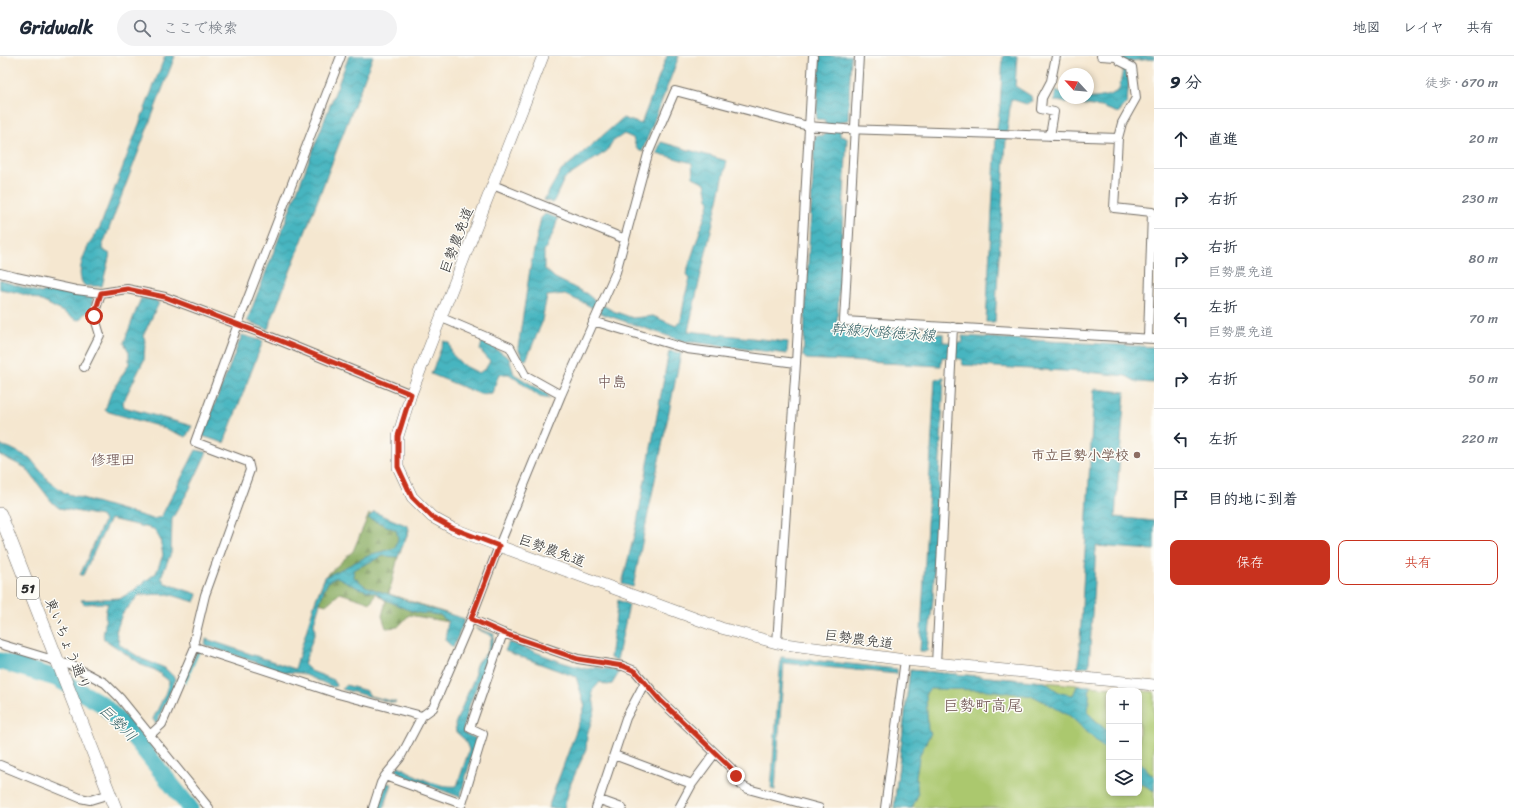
<!DOCTYPE html>
<html lang="ja">
<head>
<meta charset="utf-8">
<style>
  :root { --surface:#fff; --page:#f2f2f3; --text:#1f2937; --muted:#747a83; --line:#e0e1e3; --accent:#c8321e }
  body { margin:0; font-family:Sriracha,"Klee One",sans-serif; background:var(--page); color:var(--text) }
  .controls { position:absolute; right:12px; bottom:12px; display:grid; overflow:hidden; border-radius:8px; box-shadow:0 2px 6px #0003 }
  .controls button { width:36px; height:36px; display:grid; place-items:center; padding:0; border:0; border-bottom:1px solid var(--line); background:var(--surface); color:var(--text); font:20px sans-serif }
  .compass { position:absolute; left:1058px; top:12px; width:36px; height:36px; border-radius:50%; background:var(--surface); box-shadow:0 2px 6px #0003; rotate:296deg }
  .stop { position:absolute; width:12px; height:12px; margin:-9px; border:3px solid #c8321e; border-radius:50%; background:#fff }
  .stop.end { background:#c8321e; border-color:#fff; box-shadow:0 1px 4px #0008 }
  .list { margin:0; padding:0; list-style:none }
  h2 { display:flex; justify-content:space-between; align-items:center; height:52px; margin:0; padding:0 16px; font-size:17px }
  h2 small { font-size:13px; font-weight:400; color:var(--muted) }
  .list li { display:grid; grid-template-columns:26px 1fr auto; gap:12px; align-items:center; box-sizing:border-box; height:60px; padding:0 16px; border-top:1px solid var(--line) }
  .list b { display:block; font-size:15px; white-space:nowrap }
  .list p { margin:0; font-size:13px; white-space:nowrap; color:var(--muted) }
  .list em { font-size:13px; font-style:normal; color:var(--muted) }
  .actions { display:flex; gap:8px; padding:12px 16px }
  .actions a { flex:1; padding:9px 0; border:1px solid var(--accent); border-radius:8px; text-align:center; font-size:14px; color:var(--accent) }
  .actions .main { background:var(--accent); color:#fff }
  .icon { flex:none; width:22px; height:22px; fill:none; stroke:currentColor; stroke-width:2; stroke-linecap:round; stroke-linejoin:round }
  .map { position:relative; flex:none; width:1154px; height:752px; overflow:hidden }
  header { display:flex; align-items:center; gap:24px; box-sizing:border-box; height:56px; padding:0 20px; background:var(--surface); border-bottom:1px solid var(--line) }
  header strong { font-size:19px }
  nav { display:flex; gap:22px; margin-inline-start:auto; font-size:14px }
  .search { width:280px; height:36px; background:var(--page); display:flex; align-items:center; gap:10px; box-sizing:border-box; padding:0 14px; border-radius:22px; color:var(--muted); font-size:15px }
  main { display:flex }
  aside { flex:1; background:var(--surface) }
  .map>svg:first-child { display:block }
</style>
</head>
<body>
<header>
<strong>Gridwalk</strong>
<div class="search"><svg class="icon" aria-label="search" viewBox="0 0 24 24"><circle cx="10" cy="10" r="6"/><path d="M15 15l6 6"/></svg>ここで検索</div>
<nav><a>地図</a><a>レイヤ</a><a>共有</a></nav>
</header>
<main>
<div class="map">
<svg width="1154" height="752" viewBox="0 0 1154 752">
  <defs>
    <pattern id="forest-firs" width="22" height="20" patternUnits="userSpaceOnUse"><rect width="22" height="20" fill="#88ac61"/><path d="M5 1l3.5 6h-7zM16 11l3.5 6h-7z" fill="#6f8c50"/></pattern>
    <pattern id="water-waves" width="16" height="10" patternUnits="userSpaceOnUse"><rect width="16" height="10" fill="#46b5c0"/><path d="M0 5q4-4 8 0t8 0" fill="none" stroke="#3b939c"/></pattern>
  </defs>
  <rect width="100%" height="100%" fill="#fdfcf7"/>
  <filter id="ink" filterUnits="userSpaceOnUse"><feTurbulence type="fractalNoise" baseFrequency=".025" numOctaves="2"/><feDisplacementMap in="SourceGraphic" scale="8" xChannelSelector="R" yChannelSelector="G"/><feConvolveMatrix kernelMatrix="1 2 1 2 8 2 1 2 1" color-interpolation-filters="sRGB"/></filter>
  <filter id="wash" filterUnits="userSpaceOnUse"><feTurbulence type="fractalNoise" baseFrequency=".012" numOctaves="4" result="noise"/><feDisplacementMap in="SourceGraphic" scale="16" xChannelSelector="R" yChannelSelector="G"/><feGaussianBlur stdDeviation="0.9" result="paint"/><feColorMatrix in="noise" values="0 0 0 0 0 0 0 0 0 0 0 0 0 0 0 0 0 1.4 0 .05"/><feComposite in="paint" operator="in"/></filter>
  <g filter="url(#wash)">
    <rect width="100%" height="100%" fill="#f5e7d0"/>
    <path fill="url(#forest-firs)" stroke="#5a6c46" d="M369,458L409,474L398,501L389,538L452,559L448,566L409,559L398,571L386,572L382,560L386,545L376,537L371,547L340,537L326,549L315,546L325,521L353,495Z"/>
    <path fill="#abc86e" stroke="#6b7a4c" fill-rule="evenodd" d="M910,614L1154,636V752H894ZM1109,635H1139V737H1109Z"/>
    <path fill="url(#water-waves)" stroke="#387076" d="M165,0H175L102,191L105,195L110,198L102,230H85C71,217 91,183 100,171Z
      M349,0H373L268,273L247,265Z
      M667,0H679L642,96L637,93L633,82L624,78L612,86L607,95L564,123L553,147L544,144L560,116L623,62L641,68Z
      M820,0H851L848,64L840,66V80L847,82L837,270L943,278V286L963,287L962,280L1154,291V327L1137,326L1126,320L1097,317L963,309L961,303L942,301L941,310L806,303L803,300L815,80L825,79V64L816,63Z
      M1003,0H1017L1015,30L1031,40L1032,45L1026,48L1011,43L1006,84L995,266H986L996,82L1000,51Z
      M1123,0H1154V3L1130,5L1128,14L1129,24L1127,47L1118,57L1102,51L1054,45L1056,34L1064,38V42C1083,42 1103,45 1119,34L1123,13Z
      M661,86L727,105L688,275L788,286L787,298L683,285L603,258L586,248L563,238L547,240L541,269L526,304L523,303L518,292L530,213L541,162L545,158L558,162L554,175L544,195V212L555,222L587,238L594,244L613,255L633,262L653,260L676,270L681,264L685,240L690,223L686,218L709,147L705,127L693,121L692,107L657,97Z
      M0,224L41,237L46,234L93,241L91,255L84,258L79,264L75,263C48,247 31,238 0,233Z
      M141,242L155,243L159,247L144,278L145,287L144,304L123,346L124,351L192,370L186,381L161,371L109,356L105,354L111,337L129,308V296L124,287L127,278Z
      M242,279L263,285L224,387L202,380Z
      M444,285L449,286L452,298L463,309L479,317L486,312L490,305L480,294L482,286L493,291L509,302L514,318L547,338L550,343L540,341L509,318H499L492,337L480,338L431,318Z
      M669,295L681,297L633,531L622,528L637,467Z
      M944,322L933,543L927,595H920L935,323Z
      M1094,333L1125,336L1115,461L1154,465V494L1096,490L1089,610L1077,612L1079,604Z
      M0,389L10,392L30,402L48,424L65,437L153,463L161,461L196,394L207,396L189,434L172,463L171,497L161,521L165,527L197,538L195,546L168,538L139,539L122,558L116,576L120,589L142,603L165,612L176,623L156,668L153,663L166,636L169,625L155,614L144,610L104,583C102,576 105,574 105,567C106,558 104,558 108,548L103,547L84,548L81,544L121,542L134,534L156,517L163,499L160,483L154,473L110,463L83,519H80L104,465L101,460L59,452L52,446L26,412L0,399Z
      M374,456L408,470L409,474L398,501L383,500L353,514L354,521L365,530L428,552L465,563L453,592L445,584L448,566L440,559L419,557L406,553L386,544L376,537L358,532L337,521L329,525L324,534L314,567L315,576L304,608L311,615L334,624L336,630L333,631L301,617L284,616L205,589L206,583L295,613L315,546L325,521L372,498L395,492L398,482L396,474L368,462Z
      M618,544L629,549L617,604L610,602Z
      M475,572L494,578L492,591L469,650L463,674L465,678L475,682L476,686L460,741L402,719L395,713L399,710C416,720 437,732 457,730L469,694L465,684L456,676L455,668L475,620C474,609 477,604 486,598L492,580Z
      M509,586L564,607L587,613L595,611L620,615L612,628L607,629L600,626L592,635L595,654L587,679L586,694L571,727L564,752H548L585,650L576,621L505,595Z
      M781,601L897,613V618L784,607L775,734L771,733Z
      M910,614L1045,626L1060,637L1073,639L1077,630H1090L1088,657L1109,677V697L1070,660L1033,640L986,634L930,633L926,637L928,674L931,677L920,698L916,720L918,739L912,752H894Z
      M346,629L367,635L370,640L396,646L394,647L342,633Z
      M1139,705L1154,721V735L1139,726Z
      M387,727L392,728L384,752H378Z"/>
    <g fill="none" stroke-linecap="round" stroke-linejoin="round">
      <path stroke="#46b5c0" stroke-width="3" d="M185,626L198,596"/>
      <path stroke="#46b5c0" stroke-width="17" d="M0,605L56,622L102,648L127,673L190,752"/>
    </g>
  </g>
  <g filter="url(#ink)">
    <g fill="none" stroke-linecap="round" stroke-linejoin="round">
      <g stroke="#726d65" stroke-width="10">
        <path id="street" d="M859,0L844,265L1154,283
          M1101,0L1116,1
          M1116,0L1120,5L1132,11L1136,42L1122,67L1118,82L1114,152L1152,156L1148,282
          M1050,80L1054,56L1041,53L1042,42L1051,25L1056,0
          M493,129L625,183
          M0,217L16,221L76,234L101,237L127,233L165,241L271,281L411,338
          M442,262L510,291L525,319L561,339
          M593,265L687,293L796,307
          M84,311L100,279L94,259L101,237
          M471,563L503,577L578,603L623,610L635,615L660,644L731,712L741,729L748,733L819,752
          M777,587L796,307L813,0
          M0,588L73,610L105,627L120,642L209,752
          M195,591L338,638L422,660L433,652L471,563L499,490L561,339L616,216L648,98L675,35L808,70L845,73L1118,82
          M936,608L953,271
          M149,680L162,668L195,591L194,585L205,539L250,414L248,406L195,386L238,268L341,0
          M614,699L692,728
          M0,709L80,742L90,744L110,738
          M385,720L462,748L483,678L470,672L503,577
          M600,744L622,752
          M373,752L381,727L385,720L400,702L422,660
          M596,752L626,662L645,626
          M679,752L692,728L715,697
          M885,752L905,604"/>
      </g>
      <g stroke="#726d65" stroke-width="12">
        <path id="secondary" d="M543,0L411,338L398,380V411L412,441L432,461L452,472L499,490L721,572L777,587L905,604L1154,629"/>
      </g>
      <g stroke="#726d65" stroke-width="14">
        <path id="primary" d="M0,458L115,752"/>
      </g>
      <use href="#street" stroke="#fff" stroke-width="8"/>
      <use href="#secondary" stroke="#fff" stroke-width="11"/>
      <use href="#primary" stroke="#fff" stroke-width="13"/>
    </g>
  </g>
  <g fill="none" stroke-linecap="round" stroke-linejoin="round" filter="url(#ink)">
    <path stroke="#c8321e" stroke-width="5" d="M94,260L101,237L127,233L165,241L271,281L411,338L398,380V411L412,441L432,461L452,472L499,490L471,563L503,577L578,603L623,610L635,615L660,644L731,712L736,720"/>
  </g>
  <circle fill="#8d6e63" stroke="#fdfcf7" stroke-width="1.5" cx="1137" cy="399" r="4"/>
  <g text-anchor="middle" stroke-width="3" stroke-linejoin="round" paint-order="stroke">
    <rect fill="#fdfcf7" stroke="#6a6a68" stroke-width="1" x="17" y="521" width="22" height="22" rx="3"/>
    <g font-size="13" font-weight="bold" fill="#2b2b2b">
      <text x="28" y="537">51</text>
    </g>
    <g font-size="14" fill="#2b2b2b" stroke="#fdfcf7">
      <text transform="translate(456 184) rotate(-69)" y="5">巨勢農免道</text>
      <text transform="translate(552 494) rotate(20)" y="5">巨勢農免道</text>
      <text transform="translate(859 583) rotate(8)" y="5">巨勢農免道</text>
      <text transform="translate(68 588) rotate(68)" y="5">東いちょう通り</text>
    </g>
    <g font-size="14" font-weight="bold" fill="#785e54" stroke="#fdfcf7" text-anchor="end">
      <text x="1129" y="404">市立巨勢小学校</text>
    </g>
    <g font-size="15" font-style="italic" fill="#366267" stroke="#fdfcf7">
      <text transform="translate(883 276) rotate(4)" y="5">幹線水路徳永線</text>
      <text transform="translate(118 667) rotate(45)" y="5">巨勢川</text>
    </g>
    <g font-size="15" fill="#6a4f4d" stroke="#fdfcf7">
      <text x="612" y="331">中島</text>
      <text x="113" y="409">修理田</text>
    </g>
    <g font-size="16" fill="#6a4f4d" stroke="#fdfcf7">
      <text x="983" y="655">巨勢町高尾</text>
    </g>
  </g>
</svg>
<div class="controls">
<button>+</button>
<button>−</button>
<button><svg class="icon" aria-label="layers" viewBox="0 0 24 24"><path d="M12 4l9 5-9 5-9-5zM3 14l9 5 9-5"/></svg></button>
</div>
<svg class="compass" viewBox="-18 -18 36 36"><path d="M0-13l5 13h-10z" fill="#e53935"/><path d="M0 13l5-13h-10z" fill="#747a83"/></svg>
<div class="stop" style="left:94px;top:260px"></div>
<div class="stop end" style="left:736px;top:720px"></div>
</div>
<aside>
<h2>9 分<small>徒歩 · 670 m</small></h2>
<ul class="list">
<li><svg class="icon" aria-label="ahead" viewBox="0 0 24 24"><path d="M12 20V5M6 11l6-6 6 6"/></svg><div><b>直進</b></div><em>20 m</em></li>
<li><svg class="icon" aria-label="right" viewBox="0 0 24 24"><path d="M7 20v-9h11M14 6l5 5-5 5"/></svg><div><b>右折</b></div><em>230 m</em></li>
<li><svg class="icon" aria-label="right" viewBox="0 0 24 24"><path d="M7 20v-9h11M14 6l5 5-5 5"/></svg><div><b>右折</b><p>巨勢農免道</p></div><em>80 m</em></li>
<li><svg class="icon" aria-label="left" viewBox="0 0 24 24"><path d="M17 20v-9H6M10 6l-5 5 5 5"/></svg><div><b>左折</b><p>巨勢農免道</p></div><em>70 m</em></li>
<li><svg class="icon" aria-label="right" viewBox="0 0 24 24"><path d="M7 20v-9h11M14 6l5 5-5 5"/></svg><div><b>右折</b></div><em>50 m</em></li>
<li><svg class="icon" aria-label="left" viewBox="0 0 24 24"><path d="M17 20v-9H6M10 6l-5 5 5 5"/></svg><div><b>左折</b></div><em>220 m</em></li>
<li><svg class="icon" aria-label="arrive" viewBox="0 0 24 24"><path d="M6 21V4h12l-3 4 3 4H6"/></svg><div><b>目的地に到着</b></div></li>
</ul>
<div class="actions"><a class="main">保存</a><a>共有</a></div>
</aside>
</main>
</body>
</html>
